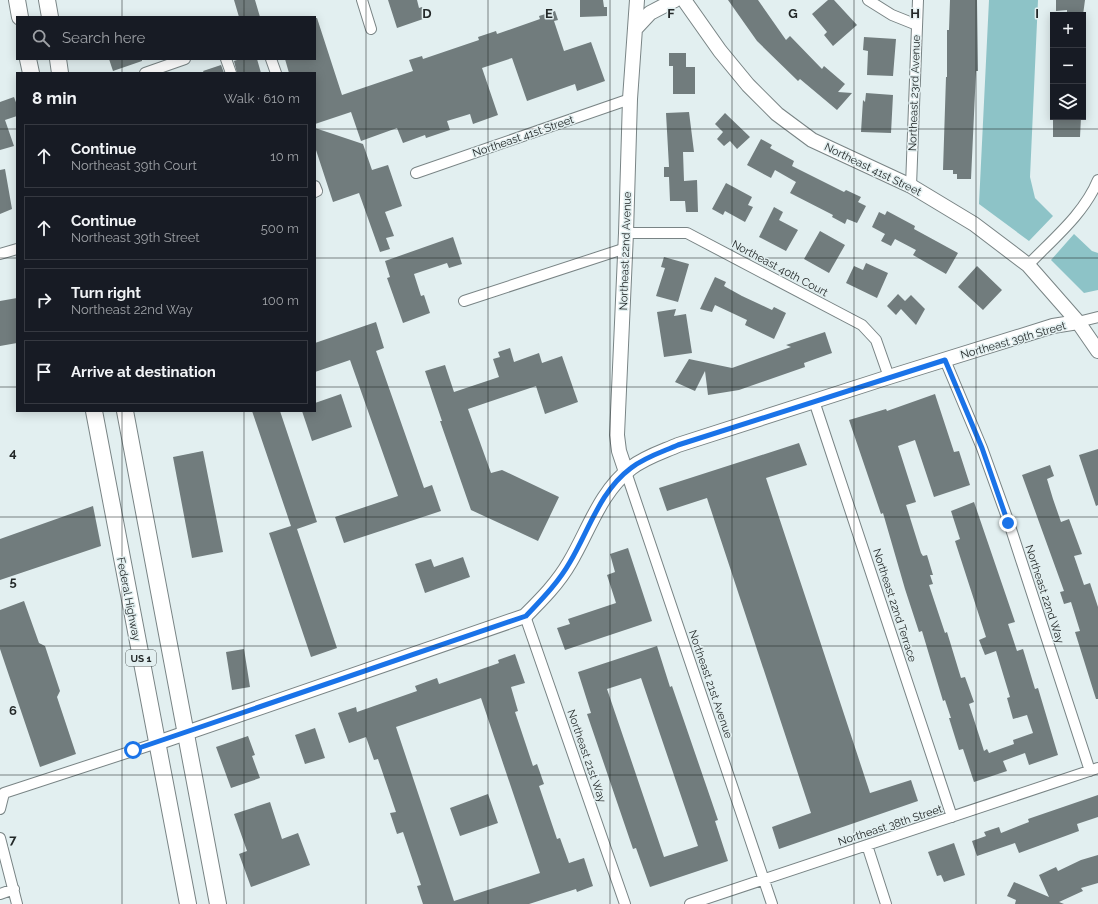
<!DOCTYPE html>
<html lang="en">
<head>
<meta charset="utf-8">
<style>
  :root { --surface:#171b24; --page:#242831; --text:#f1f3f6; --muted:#9ea1a6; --line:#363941 }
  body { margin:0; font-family:Raleway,sans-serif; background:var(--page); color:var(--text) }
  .controls { position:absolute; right:12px; top:12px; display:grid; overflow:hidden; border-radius:0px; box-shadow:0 2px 10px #0003 }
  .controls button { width:36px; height:36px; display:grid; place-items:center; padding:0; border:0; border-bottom:1px solid var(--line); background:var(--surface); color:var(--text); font:20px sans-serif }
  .stop { position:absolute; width:12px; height:12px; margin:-9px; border:3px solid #1a73e8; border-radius:50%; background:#fff }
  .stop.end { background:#1a73e8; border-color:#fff; box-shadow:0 1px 4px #0008 }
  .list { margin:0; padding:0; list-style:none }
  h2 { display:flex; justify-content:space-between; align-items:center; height:52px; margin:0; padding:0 16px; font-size:17px }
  h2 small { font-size:13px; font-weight:400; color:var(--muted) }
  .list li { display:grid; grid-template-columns:26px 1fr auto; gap:12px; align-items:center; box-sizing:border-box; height:64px; margin:0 8px 8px; padding:0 8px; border:1px solid var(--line); border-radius:0px }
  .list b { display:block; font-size:15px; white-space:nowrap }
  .list p { margin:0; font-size:13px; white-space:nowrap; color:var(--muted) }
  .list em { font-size:13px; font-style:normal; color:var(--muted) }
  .icon { flex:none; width:22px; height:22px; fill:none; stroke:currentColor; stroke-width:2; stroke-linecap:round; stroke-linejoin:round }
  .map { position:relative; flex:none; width:1098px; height:904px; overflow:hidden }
  .search { position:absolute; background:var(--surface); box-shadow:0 2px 10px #0003; left:16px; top:16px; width:300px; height:44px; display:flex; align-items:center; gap:10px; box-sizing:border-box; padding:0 14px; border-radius:0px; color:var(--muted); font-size:15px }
  .panel { position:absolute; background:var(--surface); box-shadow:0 2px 10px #0003; left:16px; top:72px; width:300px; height:340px; border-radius:0px }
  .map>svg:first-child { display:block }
</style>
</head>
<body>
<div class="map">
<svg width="1098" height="904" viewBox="0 0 1098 904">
  <rect width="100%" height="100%" fill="#e2eff0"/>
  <path fill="#8dc3c7" d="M989,0H1038L1030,177L1035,198L1053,216L1029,241L979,204Z
    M1074,234L1092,251L1098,253V290L1084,293L1051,260Z"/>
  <path fill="#717c7d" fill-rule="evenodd" d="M234,0H255L260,17H239Z
    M388,0H417L419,8L422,7L426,18L397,28Z
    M580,0H603L604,7H607V16L580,17Z
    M728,0H758L786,40L790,36L822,69L824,66L845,84L838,92L852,93L837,110L800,79L798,81L757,41Z
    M828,0H834L857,25L833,46L824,35L827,32L812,14Z
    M950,0H977L978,71H976L971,179H957V174H953V170H943L946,77H947V30H949Z
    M1056,0H1085L1083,15H1067V10L1056,11Z
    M555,11L558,20L554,21L564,51L591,42L605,81L577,91L575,84L527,101L512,58L482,68L498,115L473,124L470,114L447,121L450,130L426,138L425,135L403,143L397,128L361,141L351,112L315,124V73H289L285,59H315V18H317L342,95L413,71L409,60L422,56L423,59L479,40L478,37L496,31L497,34L540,19L539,16Z
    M864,37L896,39L893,76L867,75L868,51L863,50Z
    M669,53H686V67H695V94H673V66H669Z
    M109,59H142V61L113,71Z
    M240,59H257L261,73H237L234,61Z
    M221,65L224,73H204L203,71Z
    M866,93L893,95L891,133L861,132L863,100L865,102Z
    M14,97L17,105V116L5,120L14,146L0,150V102Z
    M689,112L694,152H683L684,181L697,180L698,212H686L685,201H670L669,177H664V167H669L666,113Z
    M725,113L750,137L737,149L730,141L724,146L717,139L723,132L715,124Z
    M1053,117H1081L1080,137H1053Z
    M315,128L363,144L372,170L388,165L402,206L385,212L394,236L386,238L390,249L380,252L359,193L333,202L315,147Z
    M761,139L772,145L770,148L794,161L792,166L844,192L846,190L861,197L858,202L866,206L857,223L847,219L845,224L832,217L833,215L790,193L796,182L775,170L771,178L747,165Z
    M5,169L12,209L0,214V170Z
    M726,183L752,197L748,205L753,207L745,222L725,211L723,215L712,209Z
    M774,207L783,212L779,220L798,230L786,251L759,237Z
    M887,211L915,226L914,229L958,253L946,274L913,255L916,250L895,239L891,246L881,241L885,234L872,227L879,212L885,215Z
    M820,231L845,245L829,273L804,259Z
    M453,237L462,264L449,268L447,263L414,274L421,296L424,295L430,313L403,323L387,278L390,277L385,261Z
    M664,257L689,264L678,302L656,296L665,268L661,267Z
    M866,263L888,273L877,298L846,283L854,266L863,270Z
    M977,266L1002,290L983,310L958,287Z
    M715,277L726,282L724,286L742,296L772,310L774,307L786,313L774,339L745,325L747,320L715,305L712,312L700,309Z
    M898,294L905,301L911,295L925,309L916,325L901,309L896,315L887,306Z
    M17,298V343L0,346V301Z
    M676,309L674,316L686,314L692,353L664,357L657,312Z
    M376,322L384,348L376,351L424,488L432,485L441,511L344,543L335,517L398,496L350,360L315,372V343Z
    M825,332L832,353L804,363L805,367L739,390L708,395L705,371L695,391L675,382L689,359L732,368L791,347L786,345Z
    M510,348L514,362L539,353L542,363L562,356L578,402L545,414L536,386L468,409L491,473L502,470L559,497L538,541L471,510L440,421H442L425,371L445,365L454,392L499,377L493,359L500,357L498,352Z
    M341,394L352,427L312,441L302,411H315V403Z
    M935,394L954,452L959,451L970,485L934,497L915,440L898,446L916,502L906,505L921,553L923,556L927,555L933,575H930L933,584L929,585L945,633L947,632L961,678L965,677L974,702L969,704L984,751L987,749L989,753L1014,744L1013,740L1033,733L1027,715L1013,719L1007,698L1010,697L996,651L985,655L979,640L986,637L955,541L960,539L951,511L974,502L1015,622L1008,624L1017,651L1023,649L1035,689L1038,688L1058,755L1029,765L1025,753L1003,761L1007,771L974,782L963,749L959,750L949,718H951L945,700L943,701L922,631L919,632L905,589L883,513L881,514L849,420L886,409L887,411Z
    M252,411H280L317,522L297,529L337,648L311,657L269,533L291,526Z
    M799,443L807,465L766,478L816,629L870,793L911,780L918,801L779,849L772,827L811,813L707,498L667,511L659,488Z
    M1098,449V505L1096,506L1079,455Z
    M203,451L223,552L192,558L173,457Z
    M1050,465L1054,476L1047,479L1053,499L1061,522L1069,519L1082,554L1074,556L1084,585L1090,583L1098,607V699H1096L1075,632L1080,631L1071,602L1064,604L1060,592L1064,591L1022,475Z
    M93,506L101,546L0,580V539Z
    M628,548L652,621L565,650L557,628L570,624L568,619L616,603L607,575L615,572L610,554Z
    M463,557L470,577L425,593L415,564L431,559L434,567Z
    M24,601L39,643L45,646L60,691L57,697L76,754L40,767L0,649V610Z
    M657,646L670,687L672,686L718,820L715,821L728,861L650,887L636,848L633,849L587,714L591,713L578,672ZM641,678L698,846L664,857L607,689Z
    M244,649L250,687L232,690L226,652Z
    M515,654L525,683L511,687L518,711L515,712L533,766L537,764L544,784L539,786L557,839L560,838L569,863L584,858L593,886L577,892L576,889L529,904H423L417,886L421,885L403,832L397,834L390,813L396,812L378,759L374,760L366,737L349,743L338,713L356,707L357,712L417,691L415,686L437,678L439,684L499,663L498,660ZM481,698L540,873L454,901L396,727Z
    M315,728L325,758L305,764L295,735Z
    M248,736L255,755L252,756L260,778L231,788L216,747Z
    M488,794L498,823L460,836L450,808Z
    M1098,795V817L1077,824L1079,831L1019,853L1015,843L977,856L972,841L986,836L984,832L999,827L1001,833L1029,822L1028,819Z
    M270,802L282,839L298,833L310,865L251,887L239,854L247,851L234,814Z
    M954,843L965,875L944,882L941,875L937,876L928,852Z
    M1098,855V883L1081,888L1083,891L1059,902L1064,904H1015L1016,900L1007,896L1014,882L1049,897L1039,875L1056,867L1058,871L1081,860Z"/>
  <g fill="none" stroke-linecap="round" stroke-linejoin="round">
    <g stroke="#798485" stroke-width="12">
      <path id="street" d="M362,0L371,29
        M868,0L892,15L917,25
        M226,59L231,73
        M271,59L276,73
        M145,73L185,59
        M416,173L630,99
        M315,186L317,191L315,192
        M911,186L918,0
        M626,233H687L862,325L876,340L889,377
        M0,254L17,249
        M1028,265C1053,239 1084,214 1098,180
        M464,301L626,248
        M1078,322L1098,317
        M945,360L982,448L1009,523L1090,771
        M814,401L952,817
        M626,472L772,904
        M525,616L625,904
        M4,793L157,743
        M0,809L4,793
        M0,838L17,904
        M867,845L886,904
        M0,894L14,889
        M690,904L1098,768"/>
    </g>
    <g stroke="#798485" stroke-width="16">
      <path id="secondary" d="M684,0L720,51L748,85L777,114L812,140L911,186L974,224L1028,265L1078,322L1098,351
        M636,28L650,13L675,0
        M626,472L619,451L617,435L626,233L630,99L637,0
        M157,743L525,616C542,599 558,583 570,562C589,530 600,492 631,468C645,457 662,452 678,445L889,377L1053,326L1078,322"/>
    </g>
    <g stroke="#798485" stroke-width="18">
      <path id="primary" d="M17,0L20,17
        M47,0L50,17
        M28,59L31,73
        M58,59L60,73
        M94,411L188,904
        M125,411L218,904"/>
    </g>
    <use href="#street" stroke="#fff" stroke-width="10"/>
    <use href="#secondary" stroke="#fff" stroke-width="14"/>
    <use href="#primary" stroke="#fff" stroke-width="16"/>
  </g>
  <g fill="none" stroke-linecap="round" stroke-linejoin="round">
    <path stroke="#1a73e8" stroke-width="5" d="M133,750L526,616C542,599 558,583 570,562C589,530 600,491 631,468C645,457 662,452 678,445L945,360L982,448L1008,523"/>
  </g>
  <path fill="none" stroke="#232828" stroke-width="1" stroke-opacity="0.55" d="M122,0V17M244,0V17M366,0V904M488,0V904M610,0V904M732,0V904M854,0V904M976,0V904M122,59V73M244,59V73M0,129H17M315,129H1098M0,258H17M315,258H1098M0,387H17M315,387H1098M122,411V904M244,411V904M0,517H1098M0,646H1098M0,775H1098"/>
  <g text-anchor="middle" stroke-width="3" stroke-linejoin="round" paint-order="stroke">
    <rect fill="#e2eff0" stroke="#5c6464" stroke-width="1" x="126" y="650" width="30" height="16" rx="3"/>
    <g font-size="10" font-weight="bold" fill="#232828">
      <text x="141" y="662">US 1</text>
    </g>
    <g font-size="11" fill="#232828" stroke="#e2eff0">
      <text transform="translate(914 93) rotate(-88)" y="4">Northeast 23rd Avenue</text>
      <text transform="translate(523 136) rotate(-19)" y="4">Northeast 41st Street</text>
      <text transform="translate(873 169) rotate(26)" y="4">Northeast 41st Street</text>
      <text transform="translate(625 251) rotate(-88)" y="4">Northeast 22nd Avenue</text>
      <text transform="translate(780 268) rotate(28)" y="4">Northeast 40th Court</text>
      <text transform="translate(1013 340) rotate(-16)" y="4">Northeast 39th Street</text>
      <text transform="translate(1045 594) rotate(72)" y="4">Northeast 22nd Way</text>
      <text transform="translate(129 599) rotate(79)" y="4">Federal Highway</text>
      <text transform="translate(895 605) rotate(72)" y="4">Northeast 22nd Terrace</text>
      <text transform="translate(711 684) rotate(71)" y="4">Northeast 21st Avenue</text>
      <text transform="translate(587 756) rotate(71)" y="4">Northeast 21st Way</text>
      <text transform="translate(890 825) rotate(-18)" y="4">Northeast 38th Street</text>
    </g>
  </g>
  <g font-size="13" text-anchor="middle" font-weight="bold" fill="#232828" stroke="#e2eff0" stroke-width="3" stroke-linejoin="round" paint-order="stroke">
    <text x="427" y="18">D</text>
    <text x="549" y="18">E</text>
    <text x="671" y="18">F</text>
    <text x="793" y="18">G</text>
    <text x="915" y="18">H</text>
    <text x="1037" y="18">I</text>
    <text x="13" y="457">4</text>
    <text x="13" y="586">5</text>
    <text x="13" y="715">6</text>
    <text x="13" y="844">7</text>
  </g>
</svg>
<div class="controls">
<button>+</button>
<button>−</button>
<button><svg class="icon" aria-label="layers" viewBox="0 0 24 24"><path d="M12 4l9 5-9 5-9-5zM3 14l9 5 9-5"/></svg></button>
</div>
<div class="stop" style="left:133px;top:750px"></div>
<div class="stop end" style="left:1008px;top:523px"></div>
<div class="search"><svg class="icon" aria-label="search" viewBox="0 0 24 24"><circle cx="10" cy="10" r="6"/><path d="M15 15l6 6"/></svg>Search here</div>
<section class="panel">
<h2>8 min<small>Walk · 610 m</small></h2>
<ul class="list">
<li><svg class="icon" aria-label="ahead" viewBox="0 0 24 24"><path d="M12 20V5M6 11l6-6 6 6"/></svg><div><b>Continue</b><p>Northeast 39th Court</p></div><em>10 m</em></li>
<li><svg class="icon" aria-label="ahead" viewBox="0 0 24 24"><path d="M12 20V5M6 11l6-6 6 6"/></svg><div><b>Continue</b><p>Northeast 39th Street</p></div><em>500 m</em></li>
<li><svg class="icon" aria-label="right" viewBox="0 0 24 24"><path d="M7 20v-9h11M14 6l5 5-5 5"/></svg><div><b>Turn right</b><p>Northeast 22nd Way</p></div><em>100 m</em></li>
<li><svg class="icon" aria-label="arrive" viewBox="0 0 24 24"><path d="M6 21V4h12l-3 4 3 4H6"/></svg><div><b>Arrive at destination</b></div></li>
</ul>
</section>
</div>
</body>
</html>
